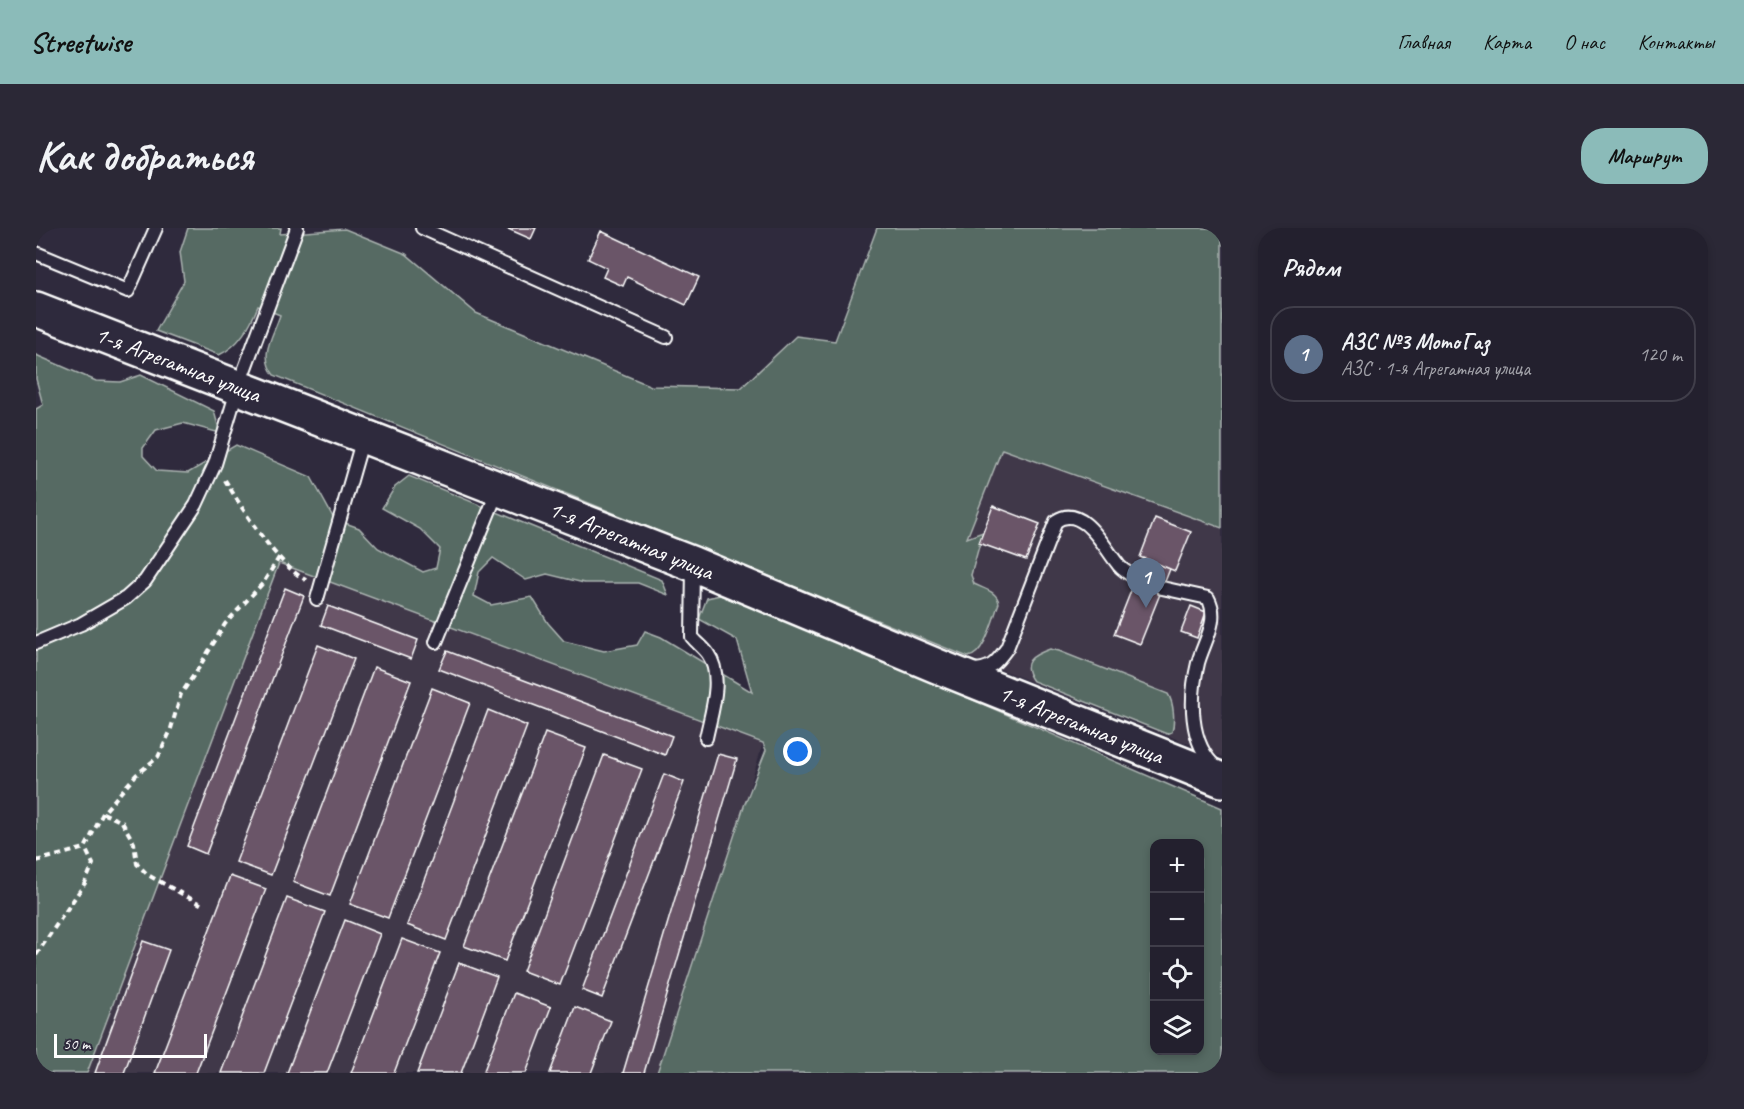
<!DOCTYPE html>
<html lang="ru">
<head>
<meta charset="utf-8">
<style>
  :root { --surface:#23202e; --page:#2b2836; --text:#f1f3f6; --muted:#a3a3aa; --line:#403e4a; --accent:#8bbbb9 }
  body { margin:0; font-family:Caveat,sans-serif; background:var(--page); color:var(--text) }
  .controls { position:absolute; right:18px; bottom:18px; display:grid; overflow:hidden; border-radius:12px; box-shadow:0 3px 9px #0003 }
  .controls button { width:54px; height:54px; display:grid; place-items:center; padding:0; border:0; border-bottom:2px solid var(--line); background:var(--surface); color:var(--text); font:30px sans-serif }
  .scale { position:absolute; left:18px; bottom:15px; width:153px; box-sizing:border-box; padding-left:6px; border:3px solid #fff; border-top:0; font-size:16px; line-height:21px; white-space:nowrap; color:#fff; -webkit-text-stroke:4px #2f2a3d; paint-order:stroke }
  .you { position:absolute; left:762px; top:524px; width:21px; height:21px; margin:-15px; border:4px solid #fff; border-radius:50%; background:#1a73e8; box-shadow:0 0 0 9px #1a73e833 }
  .badge { display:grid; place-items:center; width:39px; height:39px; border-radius:50%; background:var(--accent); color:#fff; font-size:20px; font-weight:700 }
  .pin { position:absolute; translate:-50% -50px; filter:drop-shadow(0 2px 3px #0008) }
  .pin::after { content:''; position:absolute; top:32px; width:21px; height:18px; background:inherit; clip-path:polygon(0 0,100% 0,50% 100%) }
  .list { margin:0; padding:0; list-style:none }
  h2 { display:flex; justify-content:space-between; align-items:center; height:78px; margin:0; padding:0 24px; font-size:26px }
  h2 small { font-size:20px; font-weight:400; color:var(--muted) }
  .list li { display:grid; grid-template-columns:39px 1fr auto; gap:18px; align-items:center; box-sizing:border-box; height:96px; margin:0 12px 12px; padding:0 12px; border:2px solid var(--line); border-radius:24px }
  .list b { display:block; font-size:22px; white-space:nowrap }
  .list p { margin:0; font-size:20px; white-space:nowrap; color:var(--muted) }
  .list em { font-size:20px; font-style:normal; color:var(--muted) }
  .icon { flex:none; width:33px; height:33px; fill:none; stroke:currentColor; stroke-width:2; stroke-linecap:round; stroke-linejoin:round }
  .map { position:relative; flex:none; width:1186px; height:845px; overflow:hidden; border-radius:24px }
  header { display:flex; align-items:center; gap:36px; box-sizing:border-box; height:84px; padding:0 30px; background:var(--accent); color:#111 }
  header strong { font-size:28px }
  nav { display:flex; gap:33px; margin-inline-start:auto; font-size:21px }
  .intro { display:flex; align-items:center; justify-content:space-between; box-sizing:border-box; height:144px; padding:0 36px }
  h1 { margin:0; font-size:42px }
  .button { padding:15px 27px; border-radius:24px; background:var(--accent); color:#111; font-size:21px; font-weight:700 }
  main { display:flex; gap:36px; padding:0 36px }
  aside { flex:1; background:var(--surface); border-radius:24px; box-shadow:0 3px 9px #0003 }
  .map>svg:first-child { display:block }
</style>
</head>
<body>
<header>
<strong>Streetwise</strong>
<nav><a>Главная</a><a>Карта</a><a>О нас</a><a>Контакты</a></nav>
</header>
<div class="intro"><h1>Как добраться</h1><a class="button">Маршрут</a></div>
<main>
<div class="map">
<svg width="1186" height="845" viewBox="0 0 1186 845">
  <rect width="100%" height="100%" fill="#2f2a3d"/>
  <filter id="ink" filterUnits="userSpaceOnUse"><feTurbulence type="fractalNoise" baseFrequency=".0167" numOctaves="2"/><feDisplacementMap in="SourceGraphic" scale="12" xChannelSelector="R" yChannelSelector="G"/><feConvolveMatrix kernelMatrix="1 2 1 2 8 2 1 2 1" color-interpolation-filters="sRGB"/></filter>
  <g filter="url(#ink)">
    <path fill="#41374a" d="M966,221L1186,300V529L880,408L906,342L931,311Z
      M243,334L727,515L708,578L621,845H51Z"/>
    <path fill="#576a63" stroke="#abb4b1" stroke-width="1.5" fill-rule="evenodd" d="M152,0H245L244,6L309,1L370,26L440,85L615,158L705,160L760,108L799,113L841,0H1186V300L966,221L931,310L947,304L935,347L938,356C948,361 961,363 963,375C957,390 949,427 932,429L238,147C222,127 238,107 244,87L222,78C214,98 203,118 183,127L120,103L148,53L144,24Z
      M0,127L60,153L84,154L105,147L178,183L184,205L147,195L120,202L107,220V228L121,243L152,245L200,217L275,249L298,291L323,300L342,320L387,344L400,340L404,321L384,301L346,280L359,259L373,248L626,352L632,367L602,355H548L511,346L490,352L457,330L443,344L438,368L455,377L496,369L512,395L528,413L568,423L601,417L609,403L625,409L716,464L701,412L663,391L671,370L684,367L822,422L1186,580V845H621L708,578L730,522L727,515L243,335L51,845H0V181L7,177L0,151ZM1118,616H1164V822H1118Z
      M1014,421L1023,423L1132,466C1138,475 1139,494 1136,504L1131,506L997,453C983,434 997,427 1014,421Z"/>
    <path fill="#6b5568" stroke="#fff" stroke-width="1.5" d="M470,0H500L495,11Z
      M565,3L663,49L650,77L591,49L587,58L567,49L571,40L552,31Z
      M957,278L1004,296L990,332L943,315Z
      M1119,290L1155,304L1139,343L1104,329Z
      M1108,330L1134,341L1104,416L1078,406Z
      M249,360L268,368L170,626L151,618Z
      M292,378L382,412L375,431L285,397Z
      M1155,378L1170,384L1161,410L1145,404Z
      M282,417L318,431L235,647L200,634Z
      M411,423L636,508L629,527L403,441Z
      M338,439L375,453L294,668L257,654Z
      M396,460L434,475L352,690L314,676Z
      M452,482L491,498L410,712L371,697Z
      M509,505L550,520L469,733L428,718Z
      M682,526L701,531L608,845H587Z
      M568,527L606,541L524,757L487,743Z
      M628,546L648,554L566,770L546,762Z
      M194,648L230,661L160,845H119Z
      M251,670L289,684L228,845H185Z
      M309,692L344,706L291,845H251Z
      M366,711L404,725L358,845H315Z
      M107,713L133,722L88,845H59Z
      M423,735L461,749L425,845H381Z
      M478,765L515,779L490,845H447Z
      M539,779L575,793L555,845H514Z"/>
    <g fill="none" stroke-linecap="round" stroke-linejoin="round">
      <g stroke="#fff" stroke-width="16">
        <path id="service" d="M386,0L630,109
          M0,25L92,63L120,0
          M657,338L656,409C661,415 668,420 672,426C688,449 675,485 670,510
          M1126,360L1172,370C1184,392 1168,413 1162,435C1154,468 1152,516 1181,540
          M281,371L327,210
          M400,414L462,262
          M0,415L45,396L90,370L109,353L160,277L179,236L202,159L261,0
          M935,442C955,442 960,435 971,420L1020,293C1046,275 1068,319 1081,335C1085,342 1094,346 1100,350"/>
      </g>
      <g stroke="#fff" stroke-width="38">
        <path id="primary" d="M0,81L657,336L901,438L1186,552"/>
      </g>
      <path stroke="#fff" stroke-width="4" stroke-dasharray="6 4.5" stroke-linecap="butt" d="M189,252C207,282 240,336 270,352
        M67,585L86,594L98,615L101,636L112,647L168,678
        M0,633L49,620L67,585L100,547L122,529L134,504L145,466L162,441L189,396L227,355L244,328
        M0,727L49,655L57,636L49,620"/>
      <use href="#service" stroke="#2f2a3d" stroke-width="12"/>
      <use href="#primary" stroke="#2f2a3d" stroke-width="33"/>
    </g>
  </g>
  <g text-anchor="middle" stroke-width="4.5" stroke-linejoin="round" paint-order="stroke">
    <g font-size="24" fill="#fff" stroke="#2f2a3d">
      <text transform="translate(142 136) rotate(21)" y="8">1-я Агрегатная улица</text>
      <text transform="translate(595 312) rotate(22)" y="8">1-я Агрегатная улица</text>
      <text transform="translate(1045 496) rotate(22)" y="8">1-я Агрегатная улица</text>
    </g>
  </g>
</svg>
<div class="controls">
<button>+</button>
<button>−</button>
<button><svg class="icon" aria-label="locate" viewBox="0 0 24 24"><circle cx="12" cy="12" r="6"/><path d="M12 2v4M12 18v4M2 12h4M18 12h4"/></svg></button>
<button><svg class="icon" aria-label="layers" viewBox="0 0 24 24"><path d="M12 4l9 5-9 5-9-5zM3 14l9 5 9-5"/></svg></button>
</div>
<div class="scale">50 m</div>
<div class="you"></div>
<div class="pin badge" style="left:1110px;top:380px;background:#5c6f8a">1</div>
</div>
<aside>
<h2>Рядом<small></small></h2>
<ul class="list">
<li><span class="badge" style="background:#5c6f8a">1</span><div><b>АЗС №3 МотоГаз</b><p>АЗС · 1-я Агрегатная улица</p></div><em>120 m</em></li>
</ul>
</aside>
</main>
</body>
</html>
